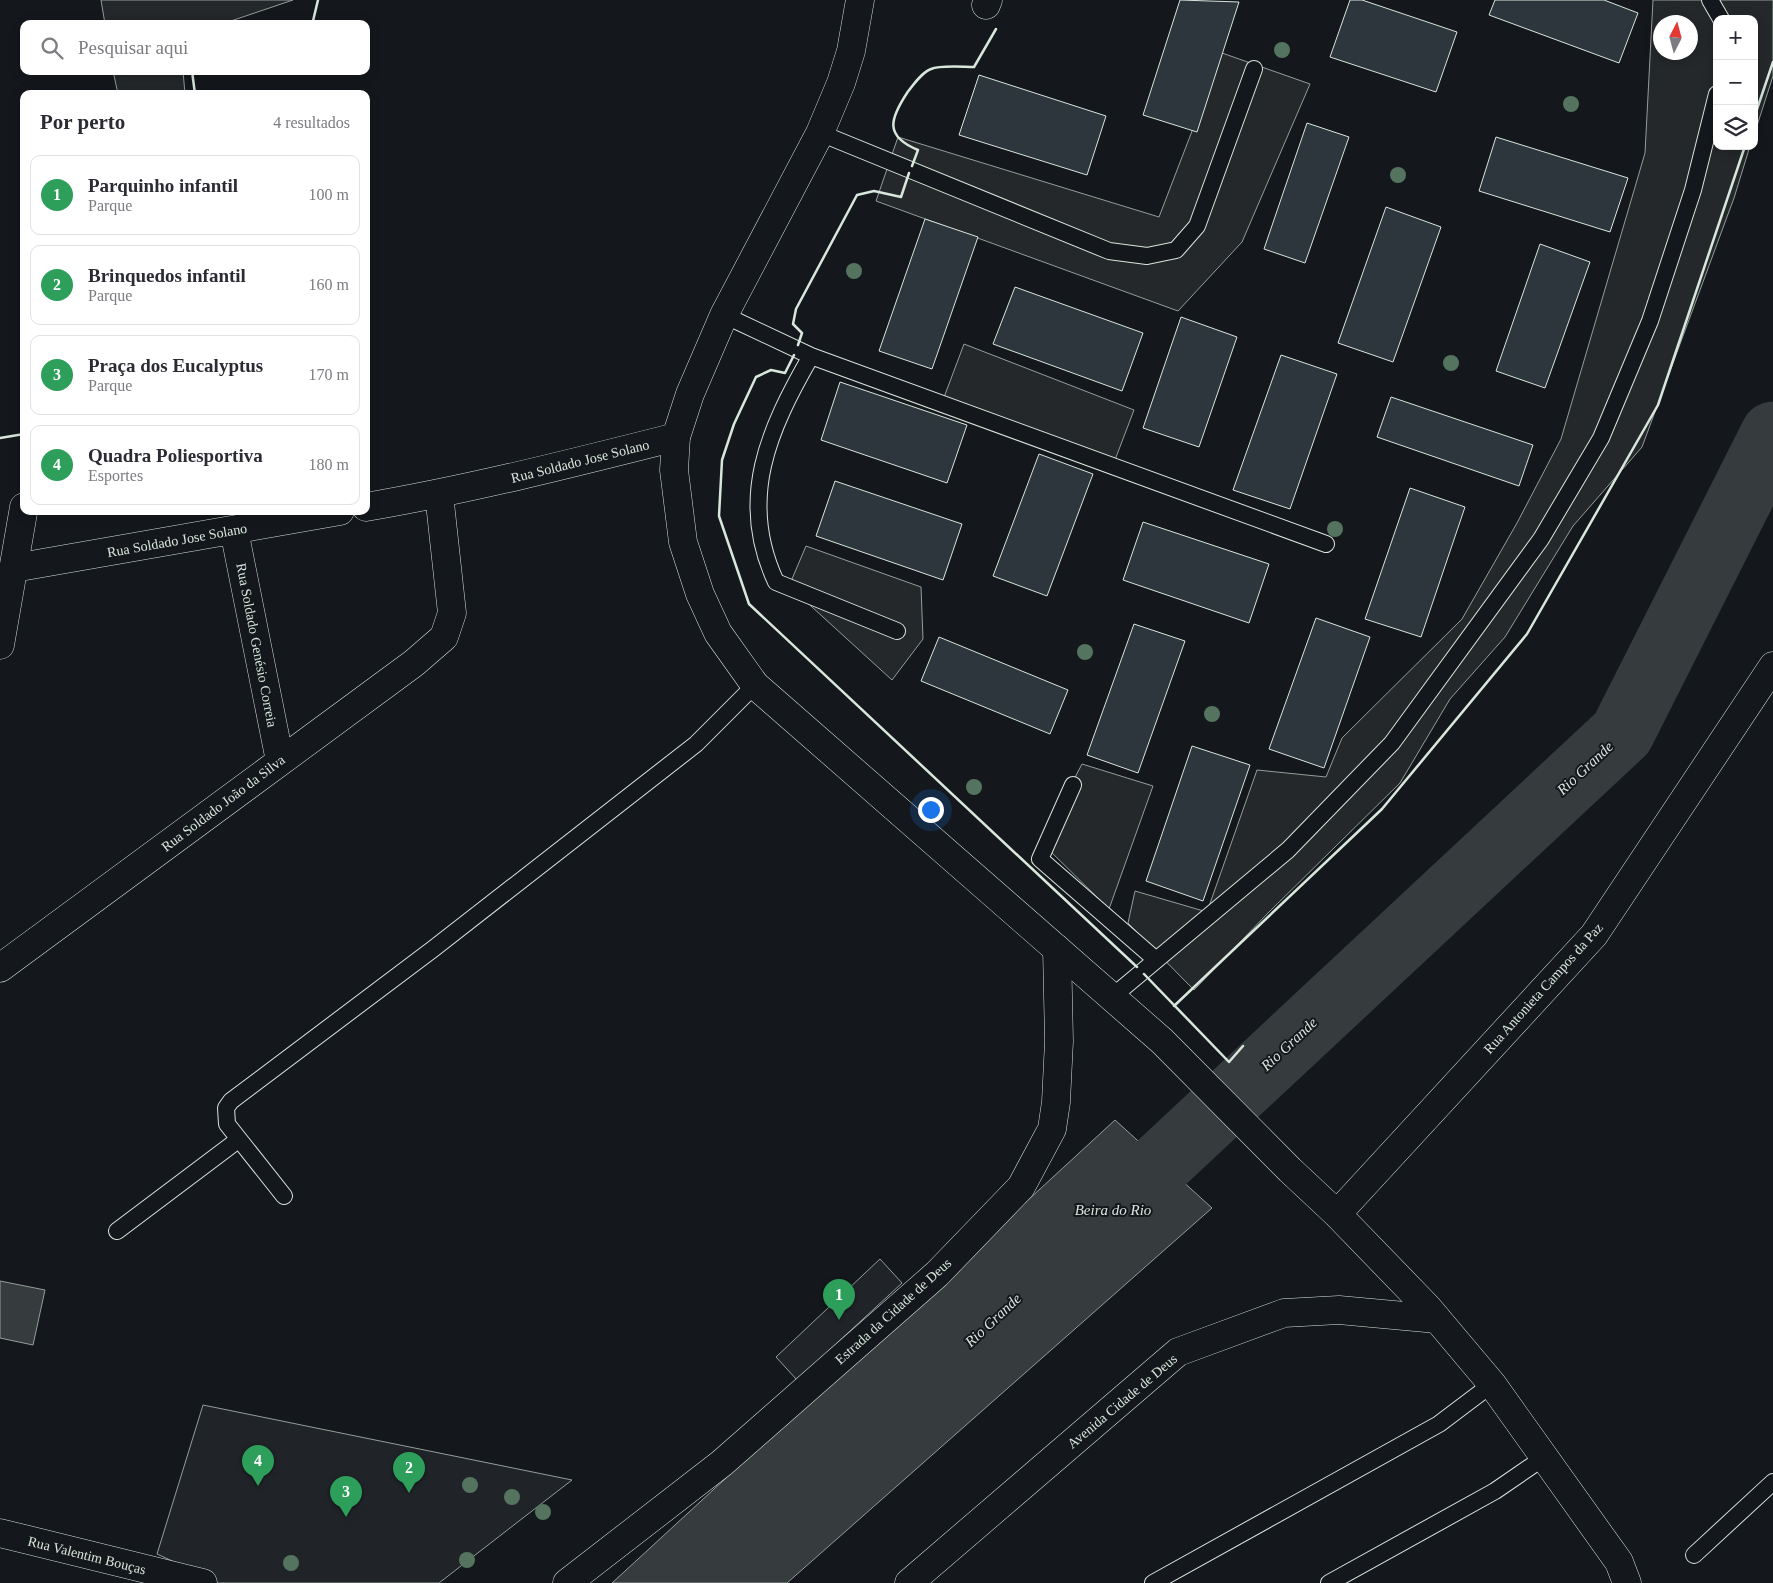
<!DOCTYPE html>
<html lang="pt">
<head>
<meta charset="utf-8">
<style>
  :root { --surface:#fff; --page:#f7f7f7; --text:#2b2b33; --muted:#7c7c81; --line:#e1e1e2; --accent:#8a6a3f }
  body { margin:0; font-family:"Times New Roman",serif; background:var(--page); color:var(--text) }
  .controls { position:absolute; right:15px; top:15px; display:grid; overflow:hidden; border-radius:10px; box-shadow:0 2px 12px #0003 }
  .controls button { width:45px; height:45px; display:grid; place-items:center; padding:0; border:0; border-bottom:1px solid var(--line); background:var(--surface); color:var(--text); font:25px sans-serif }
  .compass { position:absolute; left:1653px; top:15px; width:45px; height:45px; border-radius:50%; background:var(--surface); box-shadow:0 2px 12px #0003; rotate:6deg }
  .you { position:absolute; left:930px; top:809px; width:18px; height:18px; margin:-12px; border:4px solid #fff; border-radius:50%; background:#1a73e8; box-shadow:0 0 0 8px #1a73e833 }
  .badge { display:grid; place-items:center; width:32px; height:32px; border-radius:50%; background:var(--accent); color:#fff; font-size:16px; font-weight:700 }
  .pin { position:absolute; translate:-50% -41px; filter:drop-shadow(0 1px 2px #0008) }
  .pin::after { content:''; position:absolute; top:26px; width:18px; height:15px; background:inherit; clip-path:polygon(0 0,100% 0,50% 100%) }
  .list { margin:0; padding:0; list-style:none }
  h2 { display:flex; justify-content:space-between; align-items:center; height:65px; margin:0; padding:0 20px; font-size:21px }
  h2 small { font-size:16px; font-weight:400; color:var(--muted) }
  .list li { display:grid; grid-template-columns:32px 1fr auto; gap:15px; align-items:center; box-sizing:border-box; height:80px; margin:0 10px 10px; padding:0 10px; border:1px solid var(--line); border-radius:10px }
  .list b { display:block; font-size:19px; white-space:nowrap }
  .list p { margin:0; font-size:16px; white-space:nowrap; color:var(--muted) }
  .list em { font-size:16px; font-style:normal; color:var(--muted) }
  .icon { flex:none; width:28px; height:28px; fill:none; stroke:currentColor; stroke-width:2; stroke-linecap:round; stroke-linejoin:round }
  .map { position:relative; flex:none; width:1773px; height:1583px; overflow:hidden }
  .search { position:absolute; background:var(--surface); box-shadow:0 2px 12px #0003; left:20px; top:20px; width:350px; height:55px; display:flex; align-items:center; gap:12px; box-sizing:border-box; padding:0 18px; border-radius:10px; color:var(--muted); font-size:19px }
  .panel { position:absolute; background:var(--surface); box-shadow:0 2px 12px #0003; left:20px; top:90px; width:350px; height:425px; border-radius:10px }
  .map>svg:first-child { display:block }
</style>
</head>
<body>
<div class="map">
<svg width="1773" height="1583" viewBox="0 0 1773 1583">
  <rect width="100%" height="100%" fill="#14181c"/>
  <path fill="#202428" stroke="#939e99" d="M880,1259L902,1283L797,1380L776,1357Z
    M203,1405L572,1480L439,1583H198L181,1565L157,1554Z"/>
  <path fill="#24282b" stroke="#939e99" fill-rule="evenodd" d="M101,0H293L222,24H105Z
    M1653,0H1773V76L1754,135V19H1717V146H1750L1734,198L1642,447L1573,526L1505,637L1450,699L1400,783L1268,913L1194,990L1128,923L1135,891L1207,912L1257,770L1326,777L1342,738L1462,619L1517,523L1561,439L1645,153ZM1660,22H1690V52H1660Z
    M1222,53L1310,84L1242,242L1178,311L876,201L898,137L1159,217Z
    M113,71H183L185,94H118Z
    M964,344L1134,410L1110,473L940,408Z
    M806,546L921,587L923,639L892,680L789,586Z
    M1082,764L1153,786L1109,909L1041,842Z"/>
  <path fill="#363b3e" stroke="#939e99" d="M1115,1120L1212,1208L787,1583H612Z
    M0,1281L45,1290L33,1345L0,1338Z"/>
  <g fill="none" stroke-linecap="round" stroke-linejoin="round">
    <path stroke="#363b3e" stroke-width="65" d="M1097,1223L1622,733L1773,434"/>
  </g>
  <path fill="#2c363c" stroke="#d8e6dc" d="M1180,0L1239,2L1197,132L1143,115Z
    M1350,0H1362L1457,32L1436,92L1330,57Z
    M1495,0H1604L1638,13L1619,63L1489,15Z
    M979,75L1106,116L1087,175L959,135Z
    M1307,123L1349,137L1305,263L1264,249Z
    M1496,137L1628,178L1610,232L1479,191Z
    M1386,207L1441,227L1393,362L1338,343Z
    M925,219L978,237L932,369L879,351Z
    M1540,244L1590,262L1545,388L1496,371Z
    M1015,287L1143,333L1122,391L993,344Z
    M1181,317L1237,337L1199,447L1143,428Z
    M1281,355L1337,374L1290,509L1233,490Z
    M840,382L967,425L947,483L821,440Z
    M1391,397L1533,445L1519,486L1377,437Z
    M1039,454L1093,474L1047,596L993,576Z
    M835,481L962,524L943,580L816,536Z
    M1410,488L1465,507L1421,637L1365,619Z
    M1143,522L1269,564L1249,623L1123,580Z
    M1316,618L1370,637L1324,768L1269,749Z
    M1134,624L1185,641L1138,773L1087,755Z
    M939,637L1068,690L1050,734L921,681Z
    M1192,746L1250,765L1203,901L1146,881Z"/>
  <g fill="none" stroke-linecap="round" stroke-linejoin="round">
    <g stroke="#d8e6dc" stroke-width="18">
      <path id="lane" d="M1710,0L1721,19
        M820,133L1109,251L1147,256L1176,250L1197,226L1254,69
        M724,315L811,356L1326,544
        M811,356C769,429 737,499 776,582L897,631
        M1073,785L1040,859L1155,959
        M1112,997L1288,850L1392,743L1541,539L1601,438L1650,321L1693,190L1717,94
        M284,1196L227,1124L226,1108L231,1101L433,949L696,744L755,685
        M117,1231L238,1140
        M1694,1555L1773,1482
        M1153,1583L1439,1424L1492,1384
        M1329,1583L1495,1491L1546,1456"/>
    </g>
    <g stroke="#d8e6dc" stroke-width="29">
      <path id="street" d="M986,5L988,0
        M366,507C471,489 573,463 676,437
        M234,530L280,761
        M14,568L340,511
        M0,645L24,507
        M0,968L414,663L444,637L452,613L439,494
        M0,1533L203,1583
        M567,1583L722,1463L937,1274L1021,1187L1052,1129L1056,1102L1059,1041L1057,949
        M909,1583L1178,1352L1284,1313L1339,1310L1437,1319"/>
    </g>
    <g stroke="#d8e6dc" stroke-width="29">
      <path id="secondary" d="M860,0L851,51L841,83L820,133L724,315L690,394L676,437L674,470L683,542L700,594L718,633L755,685L1162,1041L1290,1170L1337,1214L1428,1308L1492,1384L1619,1562L1627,1583
        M1337,1214L1594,935L1773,666"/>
    </g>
    <use href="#lane" stroke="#14181c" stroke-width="16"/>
    <use href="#street" stroke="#14181c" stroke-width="28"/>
    <use href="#secondary" stroke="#14181c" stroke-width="28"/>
    <path stroke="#d8e6dc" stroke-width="2.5" d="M301,24L313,21L318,0
      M192,71L195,94
      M1754,118L1773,62
      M912,166L918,150C884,136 890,119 907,93C913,85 921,73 931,69C940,65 963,67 974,67L996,29
      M798,345L802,333L793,324L796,309L857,195L874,191L901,197L909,173
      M794,355L785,373L771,370L756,377L734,424L722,460L719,516L749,604L1137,967
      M0,438L24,434
      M1144,974L1229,1062L1243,1046
      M1174,1006L1382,809L1527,634L1658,405L1745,146"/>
  </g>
  <g fill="#55745f">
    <circle cx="1282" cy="50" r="8"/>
    <circle cx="1571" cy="104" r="8"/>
    <circle cx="1398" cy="175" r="8"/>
    <circle cx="854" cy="271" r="8"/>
    <circle cx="1451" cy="363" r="8"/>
    <circle cx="1335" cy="529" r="8"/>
    <circle cx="1085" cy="652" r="8"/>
    <circle cx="1212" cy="714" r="8"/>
    <circle cx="974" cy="787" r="8"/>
    <circle cx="470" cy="1485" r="8"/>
    <circle cx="512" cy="1497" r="8"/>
    <circle cx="543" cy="1512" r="8"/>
    <circle cx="467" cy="1560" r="8"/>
    <circle cx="291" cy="1563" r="8"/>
  </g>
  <g text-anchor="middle" stroke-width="4" stroke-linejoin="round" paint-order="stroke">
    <g font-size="14" fill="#d8e6dc" stroke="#14181c">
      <text transform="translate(580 461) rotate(-14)" y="5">Rua Soldado Jose Solano</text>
      <text transform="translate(177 540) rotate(-10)" y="5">Rua Soldado Jose Solano</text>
      <text transform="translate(257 645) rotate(79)" y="5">Rua Soldado Genésio Correia</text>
      <text transform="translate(223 803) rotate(-37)" y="5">Rua Soldado João da Silva</text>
      <text transform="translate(1543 988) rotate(-48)" y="5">Rua Antonieta Campos da Paz</text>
      <text transform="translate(893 1311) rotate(-42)" y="5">Estrada da Cidade de Deus</text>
      <text transform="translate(1122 1401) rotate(-40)" y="5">Avenida Cidade de Deus</text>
      <text transform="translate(87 1555) rotate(14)" y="5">Rua Valentim Bouças</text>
    </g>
    <g font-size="15" font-style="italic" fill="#d8e6dc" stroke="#14181c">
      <text transform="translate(1585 768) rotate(-43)" y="5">Rio Grande</text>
      <text transform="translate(1289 1044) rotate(-43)" y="5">Rio Grande</text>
      <text x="1113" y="1215">Beira do Rio</text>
      <text transform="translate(993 1320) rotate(-43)" y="5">Rio Grande</text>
    </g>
  </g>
</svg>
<div class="controls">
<button>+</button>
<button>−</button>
<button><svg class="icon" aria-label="layers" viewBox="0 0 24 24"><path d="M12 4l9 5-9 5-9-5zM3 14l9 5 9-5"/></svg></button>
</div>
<svg class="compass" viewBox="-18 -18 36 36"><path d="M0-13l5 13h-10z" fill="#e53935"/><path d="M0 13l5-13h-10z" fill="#7c7c81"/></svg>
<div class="you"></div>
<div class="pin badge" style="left:839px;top:1320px;background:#2e9e5b">1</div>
<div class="pin badge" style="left:409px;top:1493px;background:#2e9e5b">2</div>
<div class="pin badge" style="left:346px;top:1517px;background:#2e9e5b">3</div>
<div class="pin badge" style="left:258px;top:1486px;background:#2e9e5b">4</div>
<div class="search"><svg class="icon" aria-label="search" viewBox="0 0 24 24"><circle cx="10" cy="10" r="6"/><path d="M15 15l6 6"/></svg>Pesquisar aqui</div>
<section class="panel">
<h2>Por perto<small>4 resultados</small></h2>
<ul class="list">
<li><span class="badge" style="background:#2e9e5b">1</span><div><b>Parquinho infantil</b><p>Parque</p></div><em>100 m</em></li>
<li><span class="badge" style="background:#2e9e5b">2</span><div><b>Brinquedos infantil</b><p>Parque</p></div><em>160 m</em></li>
<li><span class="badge" style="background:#2e9e5b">3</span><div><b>Praça dos Eucalyptus</b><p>Parque</p></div><em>170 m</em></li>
<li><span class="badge" style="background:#2e9e5b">4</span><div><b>Quadra Poliesportiva</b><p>Esportes</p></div><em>180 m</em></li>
</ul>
</section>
</div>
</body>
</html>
